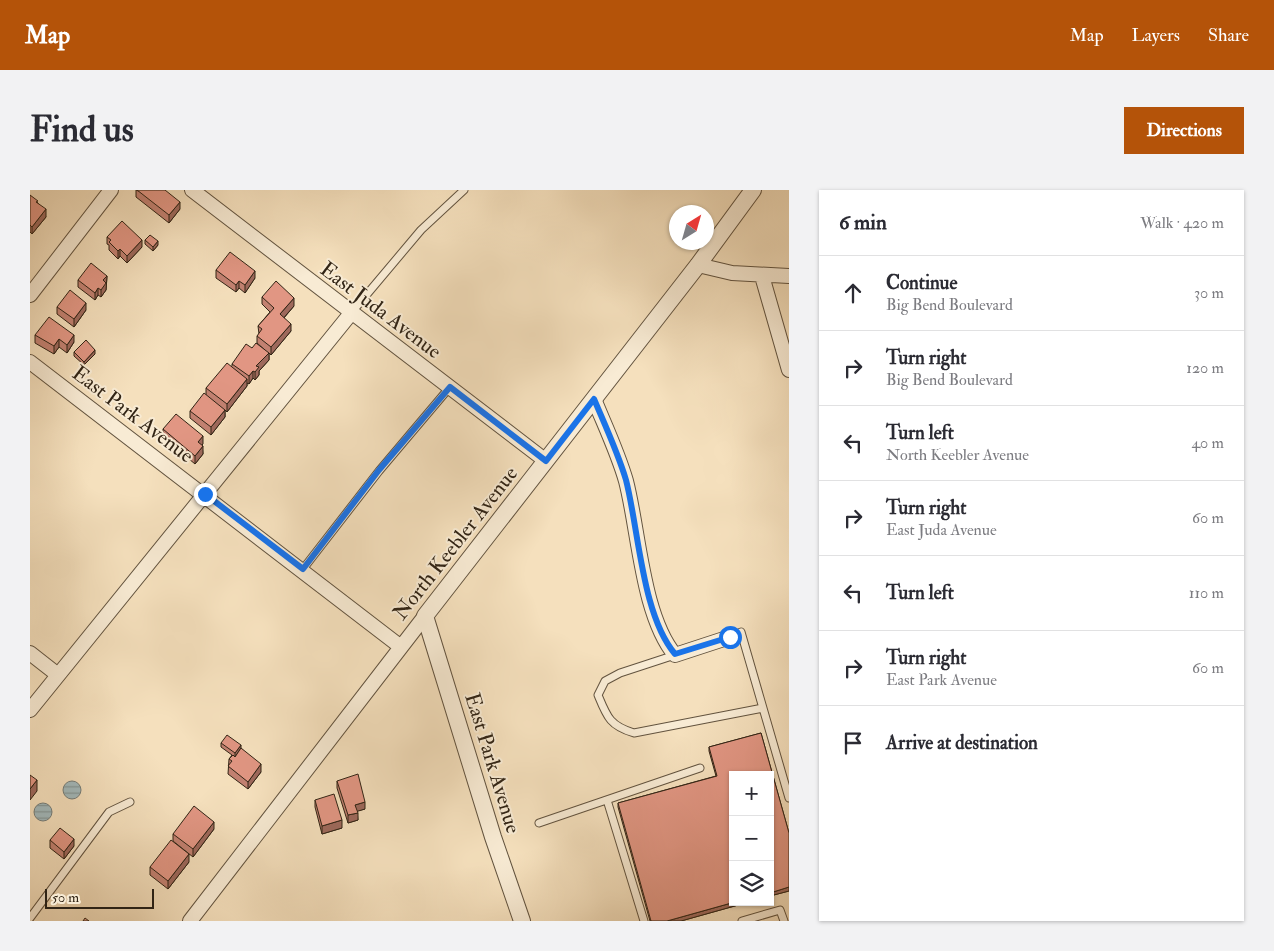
<!DOCTYPE html>
<html lang="en">
<head>
<meta charset="utf-8">
<style>
  :root { --surface:#fff; --page:#f2f2f3; --text:#2b2b33; --muted:#7c7c81; --line:#e1e1e2; --accent:#b45309 }
  body { margin:0; font-family:"IM FELL Double Pica",serif; background:var(--page); color:var(--text) }
  .controls { position:absolute; right:15px; bottom:15px; display:grid; overflow:hidden; border-radius:0px; box-shadow:0 1px 4px #0004 }
  .controls button { width:45px; height:45px; display:grid; place-items:center; padding:0; border:0; border-bottom:1px solid var(--line); background:var(--surface); color:var(--text); font:25px sans-serif }
  .compass { position:absolute; left:639px; top:15px; width:45px; height:45px; border-radius:50%; background:var(--surface); box-shadow:0 1px 4px #0004; rotate:37deg }
  .scale { position:absolute; left:15px; bottom:12px; width:109px; box-sizing:border-box; padding-left:5px; border:2px solid #312415; border-top:0; font-size:14px; line-height:18px; white-space:nowrap; color:#312415; -webkit-text-stroke:4px #f8ebd4; paint-order:stroke }
  .stop { position:absolute; width:15px; height:15px; margin:-11px; border:4px solid #1a73e8; border-radius:50%; background:#fff }
  .stop.end { background:#1a73e8; border-color:#fff; box-shadow:0 1px 5px #0008 }
  .list { margin:0; padding:0; list-style:none }
  h2 { display:flex; justify-content:space-between; align-items:center; height:65px; margin:0; padding:0 20px; font-size:21px }
  h2 small { font-size:16px; font-weight:400; color:var(--muted) }
  .list li { display:grid; grid-template-columns:32px 1fr auto; gap:15px; align-items:center; box-sizing:border-box; height:75px; padding:0 20px; border-top:1px solid var(--line) }
  .list b { display:block; font-size:19px; white-space:nowrap }
  .list p { margin:0; font-size:16px; white-space:nowrap; color:var(--muted) }
  .list em { font-size:16px; font-style:normal; color:var(--muted) }
  .icon { flex:none; width:28px; height:28px; fill:none; stroke:currentColor; stroke-width:2; stroke-linecap:round; stroke-linejoin:round }
  .map { position:relative; flex:none; width:759px; height:731px; overflow:hidden; border-radius:0px }
  header { display:flex; align-items:center; gap:30px; box-sizing:border-box; height:70px; padding:0 25px; background:var(--accent); color:#fff }
  header strong { font-size:24px }
  nav { display:flex; gap:28px; margin-inline-start:auto; font-size:18px }
  .intro { display:flex; align-items:center; justify-content:space-between; box-sizing:border-box; height:120px; padding:0 30px }
  h1 { margin:0; font-size:35px }
  .button { padding:12px 22px; border-radius:0px; background:var(--accent); color:#fff; font-size:18px; font-weight:700 }
  main { display:flex; gap:30px; padding:0 30px }
  aside { flex:1; background:var(--surface); border-radius:0px; box-shadow:0 1px 4px #0004 }
  .map>svg:first-child { display:block }
</style>
</head>
<body>
<header>
<strong>Map</strong>
<nav><a>Map</a><a>Layers</a><a>Share</a></nav>
</header>
<div class="intro"><h1>Find us</h1><a class="button">Directions</a></div>
<main>
<div class="map">
<svg width="759" height="731" viewBox="0 0 759 731">
  <defs>
    <pattern id="water-rules" width="6" height="5" patternUnits="userSpaceOnUse" patternTransform="scale(1.25)"><rect width="6" height="5" fill="#a3babd"/><path d="M0 2.5h6" fill="none" stroke="#859798"/></pattern>
  </defs>
  <rect width="100%" height="100%" fill="#f5e0bd"/>
  <filter id="stains"><feTurbulence type="fractalNoise" baseFrequency=".004" numOctaves="4"/><feColorMatrix values="0 0 0 0 .2 0 0 0 0 .09 0 0 0 0 .02 0 0 0 .5 -.17"/></filter>
  <radialGradient id="worn" r=".72"><stop offset=".6" stop-color="#630" stop-opacity="0"/><stop offset="1" stop-color="#630" stop-opacity=".3"/></radialGradient>
  <path fill="url(#water-rules)" stroke="#757e7a" d="M33 600a9 9 0 1 1 18 0a9 9 0 1 1-18 0Z
    M4 622a9 9 0 1 1 18 0a9 9 0 1 1-18 0Z"/>
  <g fill="none" stroke-linecap="round" stroke-linejoin="round">
    <g stroke="#62533f" stroke-width="9">
      <path id="service" d="M322,122L391,40L434,0
        M273,379L349,281L420,197
        M700,447L711,442L759,608
        M645,465L590,483L575,491L568,505C577,527 580,536 604,543L733,518
        M577,610L614,731
        M509,633L670,578
        M0,728L79,622L100,612
        M712,731L750,720L754,731"/>
    </g>
    <g stroke="#62533f" stroke-width="16">
      <path id="minor" d="M162,0L516,271
        M668,75L702,83L759,86
        M732,86L759,180
        M0,105L81,0
        M0,172L371,457
        M564,209C575,236 588,263 596,291C609,341 612,425 645,465L700,447
        M0,463L28,485
        M0,520L322,122
        M160,731L395,426"/>
    </g>
    <g stroke="#62533f" stroke-width="18">
      <path id="tertiary" d="M492,731L463,647L395,426L668,75L723,0"/>
    </g>
    <use href="#service" stroke="#f8ebd4" stroke-width="7"/>
    <use href="#minor" stroke="#f8ebd4" stroke-width="14"/>
    <use href="#tertiary" stroke="#f8ebd4" stroke-width="16"/>
  </g>
  <path fill="#c28171" stroke="#312415" d="M106,0L150,19L139,33L106,7Z
    M0,5L8,13L16,27L2,44L0,42Z
    M77,47L112,57L97,73L90,66L88,69L79,60V55L77,54Z
    M115,50L128,55L123,61L115,54Z
    M186,80L225,88L215,103L209,98L206,102L186,88Z
    M77,86L76,100L71,107L68,105L65,110L48,97V90Z
    M232,107L264,116L254,128L261,141L241,165L239,163V170L229,181V185L225,190L223,188L219,194L217,193V196L197,222L195,220V227L181,245L160,228V221L176,205V198L202,176V174L222,158L235,160L227,153V146L229,144L228,136L240,122L232,114Z
    M27,117L56,120L44,137L27,124Z
    M5,145L44,152L37,163L29,157L24,164L5,153Z
    M44,162L65,164L54,175L44,166Z
    M133,239L173,254L172,255L173,264L165,274L133,247Z
    M731,543L759,643V701L740,706V585H703V712H719L651,731H620L588,617V613L686,586L679,561V557Z
    M191,553L211,558L231,582L218,599L198,584L199,569L202,565L191,557Z
    M307,591L335,619L327,621L328,630L318,633L307,598Z
    M285,610L312,638L292,644L285,617Z
    M184,639L163,667L143,651V644Z
    M20,650L44,656L34,669L20,658Z
    M159,672L138,699L120,685V677Z"/>
  <path fill="#9e695c" stroke="#312415" d="M150,12V19L139,33V25Z
    M16,19V27L2,44V37Z
    M112,50V57L97,73V66Z
    M128,51V55L123,61V57Z
    M90,59V66L88,69V61Z
    M225,81V88L215,103V95Z
    M77,86L76,100L71,107V100L73,90Z
    M209,91V98L206,102V95Z
    M68,98V105L65,110V103Z
    M264,108V116L250,132V124Z
    M56,113V120L44,137V129Z
    M261,134V141L241,165V157Z
    M44,145V152L37,163V155Z
    M29,149V157L24,164V156Z
    M65,160V164L54,175V172Z
    M239,163V170L229,181V185L225,190V182L226,176Z
    M223,181V188L219,194V186Z
    M217,189V196L197,222V214Z
    M195,220V227L181,245V237Z
    M173,246V254L168,259V252Z
    M173,256V264L165,274V266Z
    M211,555V558L205,567V563Z
    M231,574V582L218,599V592Z
    M7,590V601L0,610V599Z
    M335,612V619L325,622V615Z
    M328,623V630L318,633V625Z
    M312,630V638L292,644V636Z
    M184,632V639L163,667V659Z
    M44,649V656L34,669V662Z
    M159,664V672L138,699V691Z
    M759,697V701L740,706V703Z
    M705,712H719L651,731H637Z"/>
  <path fill="#e19683" stroke="#312415" d="M107,0H135L150,12L139,25Z
    M0,5L8,11L6,12L16,19L2,37L0,35Z
    M92,31L112,50L97,66L90,59L88,61L79,52L81,50L77,47Z
    M120,45L128,51L123,57L115,50Z
    M200,62L225,81L215,95L209,91L206,95L186,80Z
    M61,73L77,86L73,90L76,93L71,100L68,98L65,103L48,90Z
    M246,91L264,108L250,124L261,134L241,157L227,146L232,139L228,136L244,118L232,107Z
    M40,100L56,113L44,129L27,117Z
    M19,127L44,145L37,155L29,149L24,156L5,145Z
    M56,150L65,160L54,172L44,162Z
    M226,153L239,163L226,176L229,177L225,182L223,181L219,186L202,174L216,154L222,158Z
    M197,173L217,189L197,214L176,198Z
    M174,203L195,220L181,237L160,221Z
    M146,224L173,246L168,252L173,256L165,266L133,239Z
    M731,543L759,643V697L740,703V585H703V712H705L637,731H621L588,613L687,586L679,557Z
    M197,545L211,555L205,563L191,553Z
    M211,558L231,574L218,592L198,576L202,571L199,569L203,565L205,567Z
    M328,584L335,612L325,615L328,623L318,625L307,591Z
    M0,585L7,590L0,599Z
    M304,604L312,630L292,636L285,610Z
    M164,616L184,632L163,659L143,644Z
    M30,638L44,649L34,662L20,650Z
    M141,650L159,664L138,691L120,677Z
    M55,728L59,731H53Z"/>
  <g fill="none" stroke-linecap="round" stroke-linejoin="round">
    <path stroke="#1a73e8" stroke-width="6" d="M175,304L273,379L349,280L420,197L516,271L564,209C575,235 588,263 596,290C609,341 612,425 645,464L700,447"/>
  </g>
  <g text-anchor="middle" stroke-width="4" stroke-linejoin="round" paint-order="stroke">
    <g font-size="21" fill="#312415" stroke="#f8ebd4">
      <text transform="translate(351 120) rotate(37)" y="7">East Juda Avenue</text>
      <text transform="translate(103 224) rotate(37)" y="7">East Park Avenue</text>
      <text transform="translate(425 353) rotate(-52)" y="7">North Keebler Avenue</text>
      <text transform="translate(463 573) rotate(73)" y="7">East Park Avenue</text>
    </g>
  </g>
  <rect width="100%" height="100%" filter="url(#stains)"/>
  <rect width="100%" height="100%" fill="url(#worn)"/>
</svg>
<div class="controls">
<button>+</button>
<button>−</button>
<button><svg class="icon" aria-label="layers" viewBox="0 0 24 24"><path d="M12 4l9 5-9 5-9-5zM3 14l9 5 9-5"/></svg></button>
</div>
<svg class="compass" viewBox="-18 -18 36 36"><path d="M0-13l5 13h-10z" fill="#e53935"/><path d="M0 13l5-13h-10z" fill="#7c7c81"/></svg>
<div class="scale">50 m</div>
<div class="stop" style="left:700px;top:447px"></div>
<div class="stop end" style="left:175px;top:304px"></div>
</div>
<aside>
<h2>6 min<small>Walk · 420 m</small></h2>
<ul class="list">
<li><svg class="icon" aria-label="ahead" viewBox="0 0 24 24"><path d="M12 20V5M6 11l6-6 6 6"/></svg><div><b>Continue</b><p>Big Bend Boulevard</p></div><em>30 m</em></li>
<li><svg class="icon" aria-label="right" viewBox="0 0 24 24"><path d="M7 20v-9h11M14 6l5 5-5 5"/></svg><div><b>Turn right</b><p>Big Bend Boulevard</p></div><em>120 m</em></li>
<li><svg class="icon" aria-label="left" viewBox="0 0 24 24"><path d="M17 20v-9H6M10 6l-5 5 5 5"/></svg><div><b>Turn left</b><p>North Keebler Avenue</p></div><em>40 m</em></li>
<li><svg class="icon" aria-label="right" viewBox="0 0 24 24"><path d="M7 20v-9h11M14 6l5 5-5 5"/></svg><div><b>Turn right</b><p>East Juda Avenue</p></div><em>60 m</em></li>
<li><svg class="icon" aria-label="left" viewBox="0 0 24 24"><path d="M17 20v-9H6M10 6l-5 5 5 5"/></svg><div><b>Turn left</b></div><em>110 m</em></li>
<li><svg class="icon" aria-label="right" viewBox="0 0 24 24"><path d="M7 20v-9h11M14 6l5 5-5 5"/></svg><div><b>Turn right</b><p>East Park Avenue</p></div><em>60 m</em></li>
<li><svg class="icon" aria-label="arrive" viewBox="0 0 24 24"><path d="M6 21V4h12l-3 4 3 4H6"/></svg><div><b>Arrive at destination</b></div></li>
</ul>
</aside>
</main>
</body>
</html>
